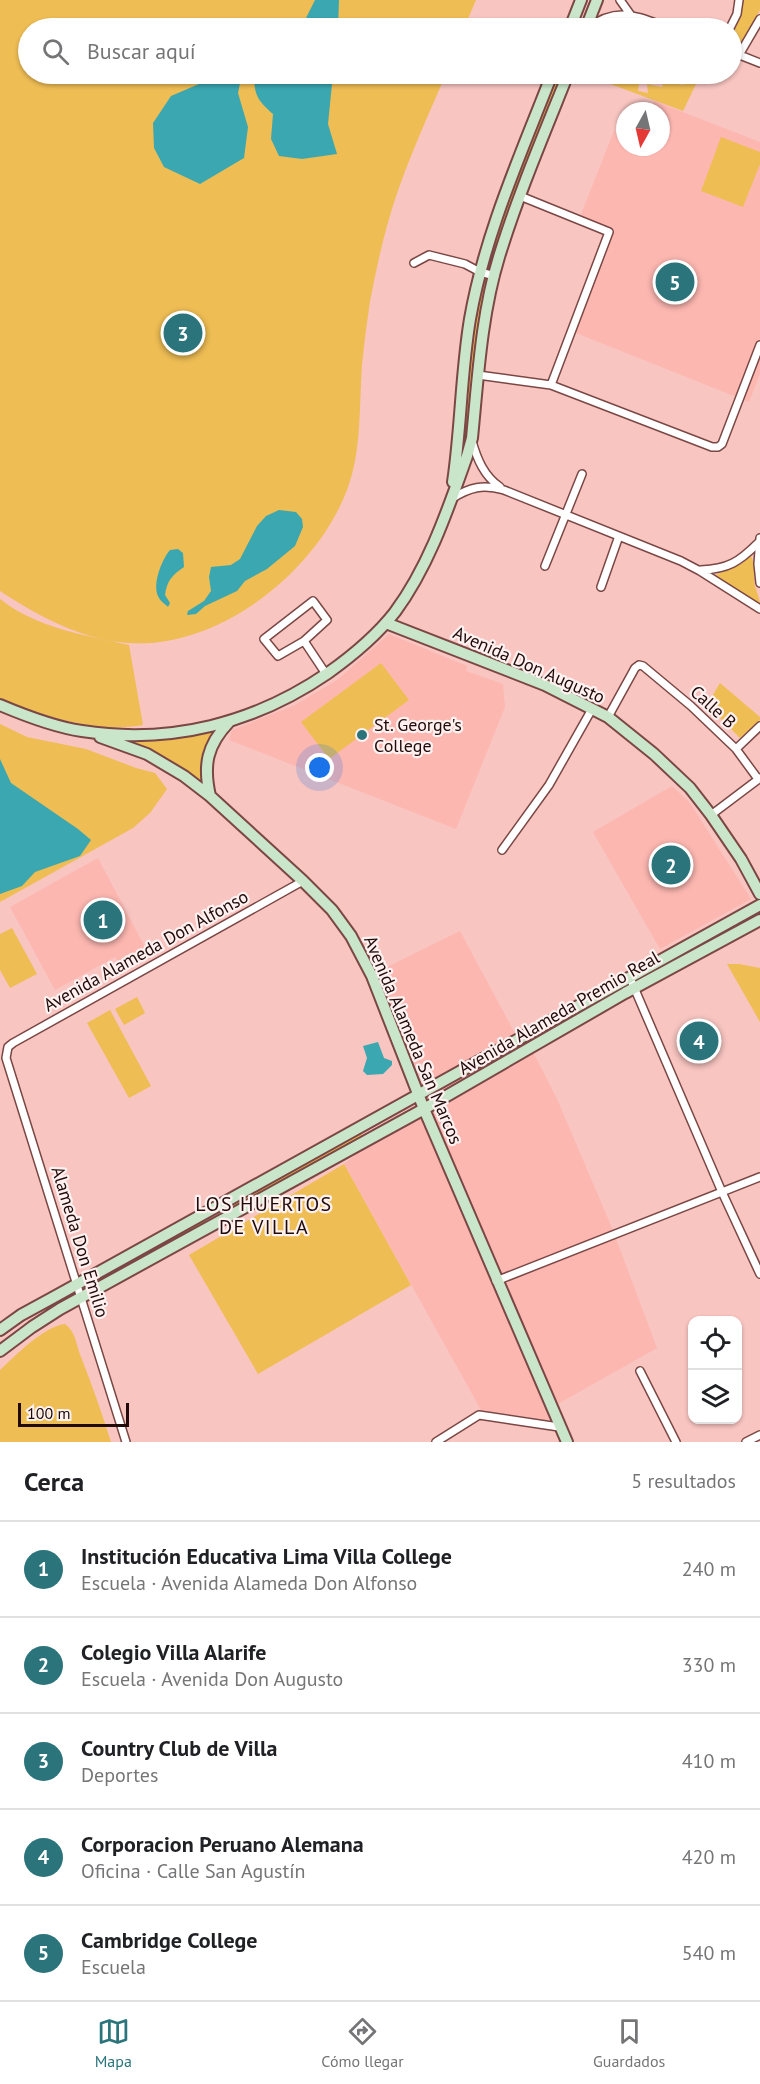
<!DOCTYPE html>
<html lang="es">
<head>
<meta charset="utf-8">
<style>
  :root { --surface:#fff; --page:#f6f6f6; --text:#202124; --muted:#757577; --line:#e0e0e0; --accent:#2b747b }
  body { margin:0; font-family:"PT Sans",sans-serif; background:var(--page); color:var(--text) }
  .controls { position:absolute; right:18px; bottom:18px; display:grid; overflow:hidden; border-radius:12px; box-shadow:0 2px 4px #0004 }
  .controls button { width:54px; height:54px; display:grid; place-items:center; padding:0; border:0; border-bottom:2px solid var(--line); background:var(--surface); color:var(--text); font:30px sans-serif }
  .compass { position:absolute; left:616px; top:102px; width:54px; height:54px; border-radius:50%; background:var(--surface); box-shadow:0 2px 4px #0004; rotate:188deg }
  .scale { position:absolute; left:18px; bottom:15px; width:111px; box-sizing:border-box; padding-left:6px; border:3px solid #200b0a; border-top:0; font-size:16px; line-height:21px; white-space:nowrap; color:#200b0a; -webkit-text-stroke:4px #fef1f0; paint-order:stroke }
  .you { position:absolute; left:320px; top:768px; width:21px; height:21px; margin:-15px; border:4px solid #fff; border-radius:50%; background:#1a73e8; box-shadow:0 0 0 9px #1a73e833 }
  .badge { display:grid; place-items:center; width:39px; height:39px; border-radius:50%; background:var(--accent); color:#fff; font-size:20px; font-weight:700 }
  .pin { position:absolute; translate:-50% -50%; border:3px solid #fff; box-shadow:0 2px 6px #0006 }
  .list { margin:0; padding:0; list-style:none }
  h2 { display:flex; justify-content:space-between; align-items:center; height:78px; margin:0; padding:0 24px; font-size:26px }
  h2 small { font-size:20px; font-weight:400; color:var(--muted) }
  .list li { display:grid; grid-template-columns:39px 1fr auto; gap:18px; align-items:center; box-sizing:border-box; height:96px; padding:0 24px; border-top:2px solid var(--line) }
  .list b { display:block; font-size:22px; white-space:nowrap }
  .list p { margin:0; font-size:20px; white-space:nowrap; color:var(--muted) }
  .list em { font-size:20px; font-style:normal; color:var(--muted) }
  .icon { flex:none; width:33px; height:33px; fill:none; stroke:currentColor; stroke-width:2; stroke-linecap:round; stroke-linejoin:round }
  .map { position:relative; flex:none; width:760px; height:1442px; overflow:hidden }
  .search { position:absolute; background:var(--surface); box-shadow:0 2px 4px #0004; left:18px; right:18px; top:18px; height:66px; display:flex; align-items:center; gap:15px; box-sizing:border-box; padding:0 21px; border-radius:33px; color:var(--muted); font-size:22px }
  .sheet { height:558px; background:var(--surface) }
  nav { display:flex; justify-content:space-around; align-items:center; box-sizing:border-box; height:84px; border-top:2px solid var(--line); background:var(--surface); font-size:16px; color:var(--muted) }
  nav a { display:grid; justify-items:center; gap:3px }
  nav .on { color:var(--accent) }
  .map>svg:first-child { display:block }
</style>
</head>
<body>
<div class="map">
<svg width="760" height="1442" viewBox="0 0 760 1442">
  <rect width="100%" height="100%" fill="#f8c5c1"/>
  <path fill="#fdb7b1" d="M654,101L760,142V374L749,402L571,331L608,233L578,222L614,131L625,135V147H661V111H651Z
    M389,634L467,666L466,671L503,684L505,707L456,829L229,740L232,730L295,705L337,680Z
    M672,786L690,803L751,899L660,949L593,832Z
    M98,858L149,955L124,970L115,957L55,990L10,907Z
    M460,931L526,1054H534L557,1099L612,1228L657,1348L556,1405L548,1420L481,1410L344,1164L362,1150L435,1111L375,973Z"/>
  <path fill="#eebd54" d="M0,0H476L464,28H28V74H446C425,123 401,174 387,226C380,251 375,276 370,301C367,322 364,344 362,365C359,406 362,451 347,490C316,572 219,649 129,643C82,640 38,616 0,591Z
    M742,0H760V10L738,48L732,49V32L738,21Z
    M555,74H562L520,178L491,262L481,305L465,438L459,455L474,313L500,214Z
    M599,74H659L657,78L639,75L638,80H636L635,84H639L638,91L648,93L647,84L662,87L664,81L683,85L685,79L690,80L692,78L697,82L683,111L597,79Z
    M721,137L760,152V164L743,207L701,191Z
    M751,556C756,565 753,576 755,586C757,593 760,599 760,606L713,576L741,564Z
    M0,599C37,628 84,635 129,645L143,725C94,734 46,716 0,699Z
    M381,663L409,700L329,759L301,722Z
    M720,683L760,717V720L740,738L707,705Z
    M0,724L27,737L86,749L136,768L155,773L167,789L150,813L133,828L0,902Z
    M211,730L214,732C204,747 201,765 203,784L117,739C148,739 182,742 211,730Z
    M12,928L37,974L10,988L0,970V934Z
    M727,964H739L760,968V1022Z
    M137,997L145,1013L124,1025L115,1009Z
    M110,1010L151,1086L129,1098L87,1023Z
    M360,1131L363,1137L226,1214L223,1209Z
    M344,1164L411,1285L258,1374L189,1255Z
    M203,1218L206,1224L89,1290L85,1284Z
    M65,1324C76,1332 76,1345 81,1357C92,1385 102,1413 111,1442H0V1370C16,1355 43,1327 65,1324Z"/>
  <path fill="#3aa7b1" d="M315,0H339L338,28H301Z
    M205,74H242L238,93L248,127L244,158L200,184L164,167L154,148L153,123L171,96L199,84Z
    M254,74H333L328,124L337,154L302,159L279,156L271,139L273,114C257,100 254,94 254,74Z
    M279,510L296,512L302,519L303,527L295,546L267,569L245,581L237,591L205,606L196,614L187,615L188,611L204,601L211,591L209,577L211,567L231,565L240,559L257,526L266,516Z
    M178,549L183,553L184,567C172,575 167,581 165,595L170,603L168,607C165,604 160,601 158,596C152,584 162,559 170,550Z
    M0,759L11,783L78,829L91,840L80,856L35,872L22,886L0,894Z
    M378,1042L384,1058L392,1061V1065L383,1074L367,1075L363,1071L367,1058L363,1046Z"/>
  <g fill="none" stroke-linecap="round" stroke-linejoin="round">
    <g stroke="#7b4744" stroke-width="10">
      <path id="street" d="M620,0L630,14
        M588,28C618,5 638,17 669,28
        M730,28L737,14L739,0
        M732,52L760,63
        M739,55L760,19
        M520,196L609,232L551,385
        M414,263L429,255L465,264L480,272L495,276
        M478,375L551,385L712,447H718L722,444L760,345
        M472,441C477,459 484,476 500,487
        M451,499C470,487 483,484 504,490L681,561L700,571L760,609
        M760,538L758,564L760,583
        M545,566L582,474
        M701,570C728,569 739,562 758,543
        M601,587L619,536
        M304,641L327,620L313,601L264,639L278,656L304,641L326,674
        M608,717L635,668L639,665L643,666L691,706L736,749L758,779
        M736,749L760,726
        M711,815L760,778
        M502,850L549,785L592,709
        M630,978L722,1192L760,1274
        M496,1281L760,1177
        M640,1371L676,1442
        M126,1442L6,1058L8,1047L13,1043L303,881
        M436,1442L479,1415L559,1427
        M746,1442L760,1435"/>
    </g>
    <g stroke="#7b4744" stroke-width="14">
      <path id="secondary" d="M570,28L581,0
        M586,28L597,0
        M453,482C461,428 461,373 470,319C485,233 521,154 552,74
        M386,623L545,685L608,717L654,754L690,788L711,815L741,859L760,894
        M0,705C26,716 54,727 82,731C171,745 255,723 328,673C352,656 377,635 395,612C429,566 448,509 467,456L472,438C478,378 481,316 499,257C518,195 544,134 568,74
        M100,737L147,754L184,776L210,796L303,881L332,910L351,936L372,976L424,1109L567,1442
        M210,796C203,765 207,745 229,722
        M0,1330L21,1315L54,1297L760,905
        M0,1351L32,1327L60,1309L424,1109L625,993L760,920"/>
    </g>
    <use href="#street" stroke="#fff" stroke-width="7"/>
    <use href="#secondary" stroke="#cae6ca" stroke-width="10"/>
  </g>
  <circle fill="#2b747b" stroke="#fef1f0" stroke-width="2" cx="362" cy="735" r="6"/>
  <g text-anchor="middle" stroke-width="4.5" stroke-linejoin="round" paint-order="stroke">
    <g font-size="18" fill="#200b0a" stroke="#fef1f0">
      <text transform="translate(529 665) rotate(24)" y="6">Avenida Don Augusto</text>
      <text transform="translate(713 707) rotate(42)" y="6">Calle B</text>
      <text transform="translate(146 951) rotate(-29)" y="6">Avenida Alameda Don Alfonso</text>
      <text transform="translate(559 1013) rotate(-30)" y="6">Avenida Alameda Premio Real</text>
      <text transform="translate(413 1040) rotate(67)" y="6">Avenida Alameda San Marcos</text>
      <text transform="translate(80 1242) rotate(73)" y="6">Alameda Don Emilio</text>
    </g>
    <g font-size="18" fill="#200b0a" stroke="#fef1f0" text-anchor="start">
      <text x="374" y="731">St. George's<tspan x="374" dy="21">College</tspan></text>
    </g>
    <g font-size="20" letter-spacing="1.5" fill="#200b0a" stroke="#fef1f0">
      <text x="264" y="1211">LOS HUERTOS<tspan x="264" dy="23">DE VILLA</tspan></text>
    </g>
  </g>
</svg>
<div class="controls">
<button><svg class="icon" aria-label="locate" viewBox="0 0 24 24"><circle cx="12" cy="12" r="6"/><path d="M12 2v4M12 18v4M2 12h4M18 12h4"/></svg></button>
<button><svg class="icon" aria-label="layers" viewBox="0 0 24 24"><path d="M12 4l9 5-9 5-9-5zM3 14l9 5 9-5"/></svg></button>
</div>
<svg class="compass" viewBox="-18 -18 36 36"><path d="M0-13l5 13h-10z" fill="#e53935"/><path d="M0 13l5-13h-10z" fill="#757577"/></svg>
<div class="scale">100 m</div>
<div class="you"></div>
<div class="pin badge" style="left:103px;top:920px">1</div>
<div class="pin badge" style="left:671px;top:865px">2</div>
<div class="pin badge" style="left:183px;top:333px">3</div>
<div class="pin badge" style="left:699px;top:1041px">4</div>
<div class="pin badge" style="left:675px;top:282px">5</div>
<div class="search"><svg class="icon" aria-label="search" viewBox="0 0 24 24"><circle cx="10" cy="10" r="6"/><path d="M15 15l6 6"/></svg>Buscar aquí</div>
</div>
<section class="sheet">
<h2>Cerca<small>5 resultados</small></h2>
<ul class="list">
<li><span class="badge">1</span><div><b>Institución Educativa Lima Villa College</b><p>Escuela · Avenida Alameda Don Alfonso</p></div><em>240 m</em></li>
<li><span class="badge">2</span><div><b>Colegio Villa Alarife</b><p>Escuela · Avenida Don Augusto</p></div><em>330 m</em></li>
<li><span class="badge">3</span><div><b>Country Club de Villa</b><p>Deportes</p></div><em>410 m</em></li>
<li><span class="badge">4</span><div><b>Corporacion Peruano Alemana</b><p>Oficina · Calle San Agustín</p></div><em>420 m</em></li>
<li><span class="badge">5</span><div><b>Cambridge College</b><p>Escuela</p></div><em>540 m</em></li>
</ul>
</section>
<nav>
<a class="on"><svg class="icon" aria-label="map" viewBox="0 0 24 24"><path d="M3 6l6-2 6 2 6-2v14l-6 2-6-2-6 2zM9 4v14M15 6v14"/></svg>Mapa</a>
<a><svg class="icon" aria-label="directions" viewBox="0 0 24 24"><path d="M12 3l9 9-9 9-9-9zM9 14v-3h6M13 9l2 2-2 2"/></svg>Cómo llegar</a>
<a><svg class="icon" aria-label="saved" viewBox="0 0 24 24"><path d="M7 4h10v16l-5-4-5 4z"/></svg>Guardados</a>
</nav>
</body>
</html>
